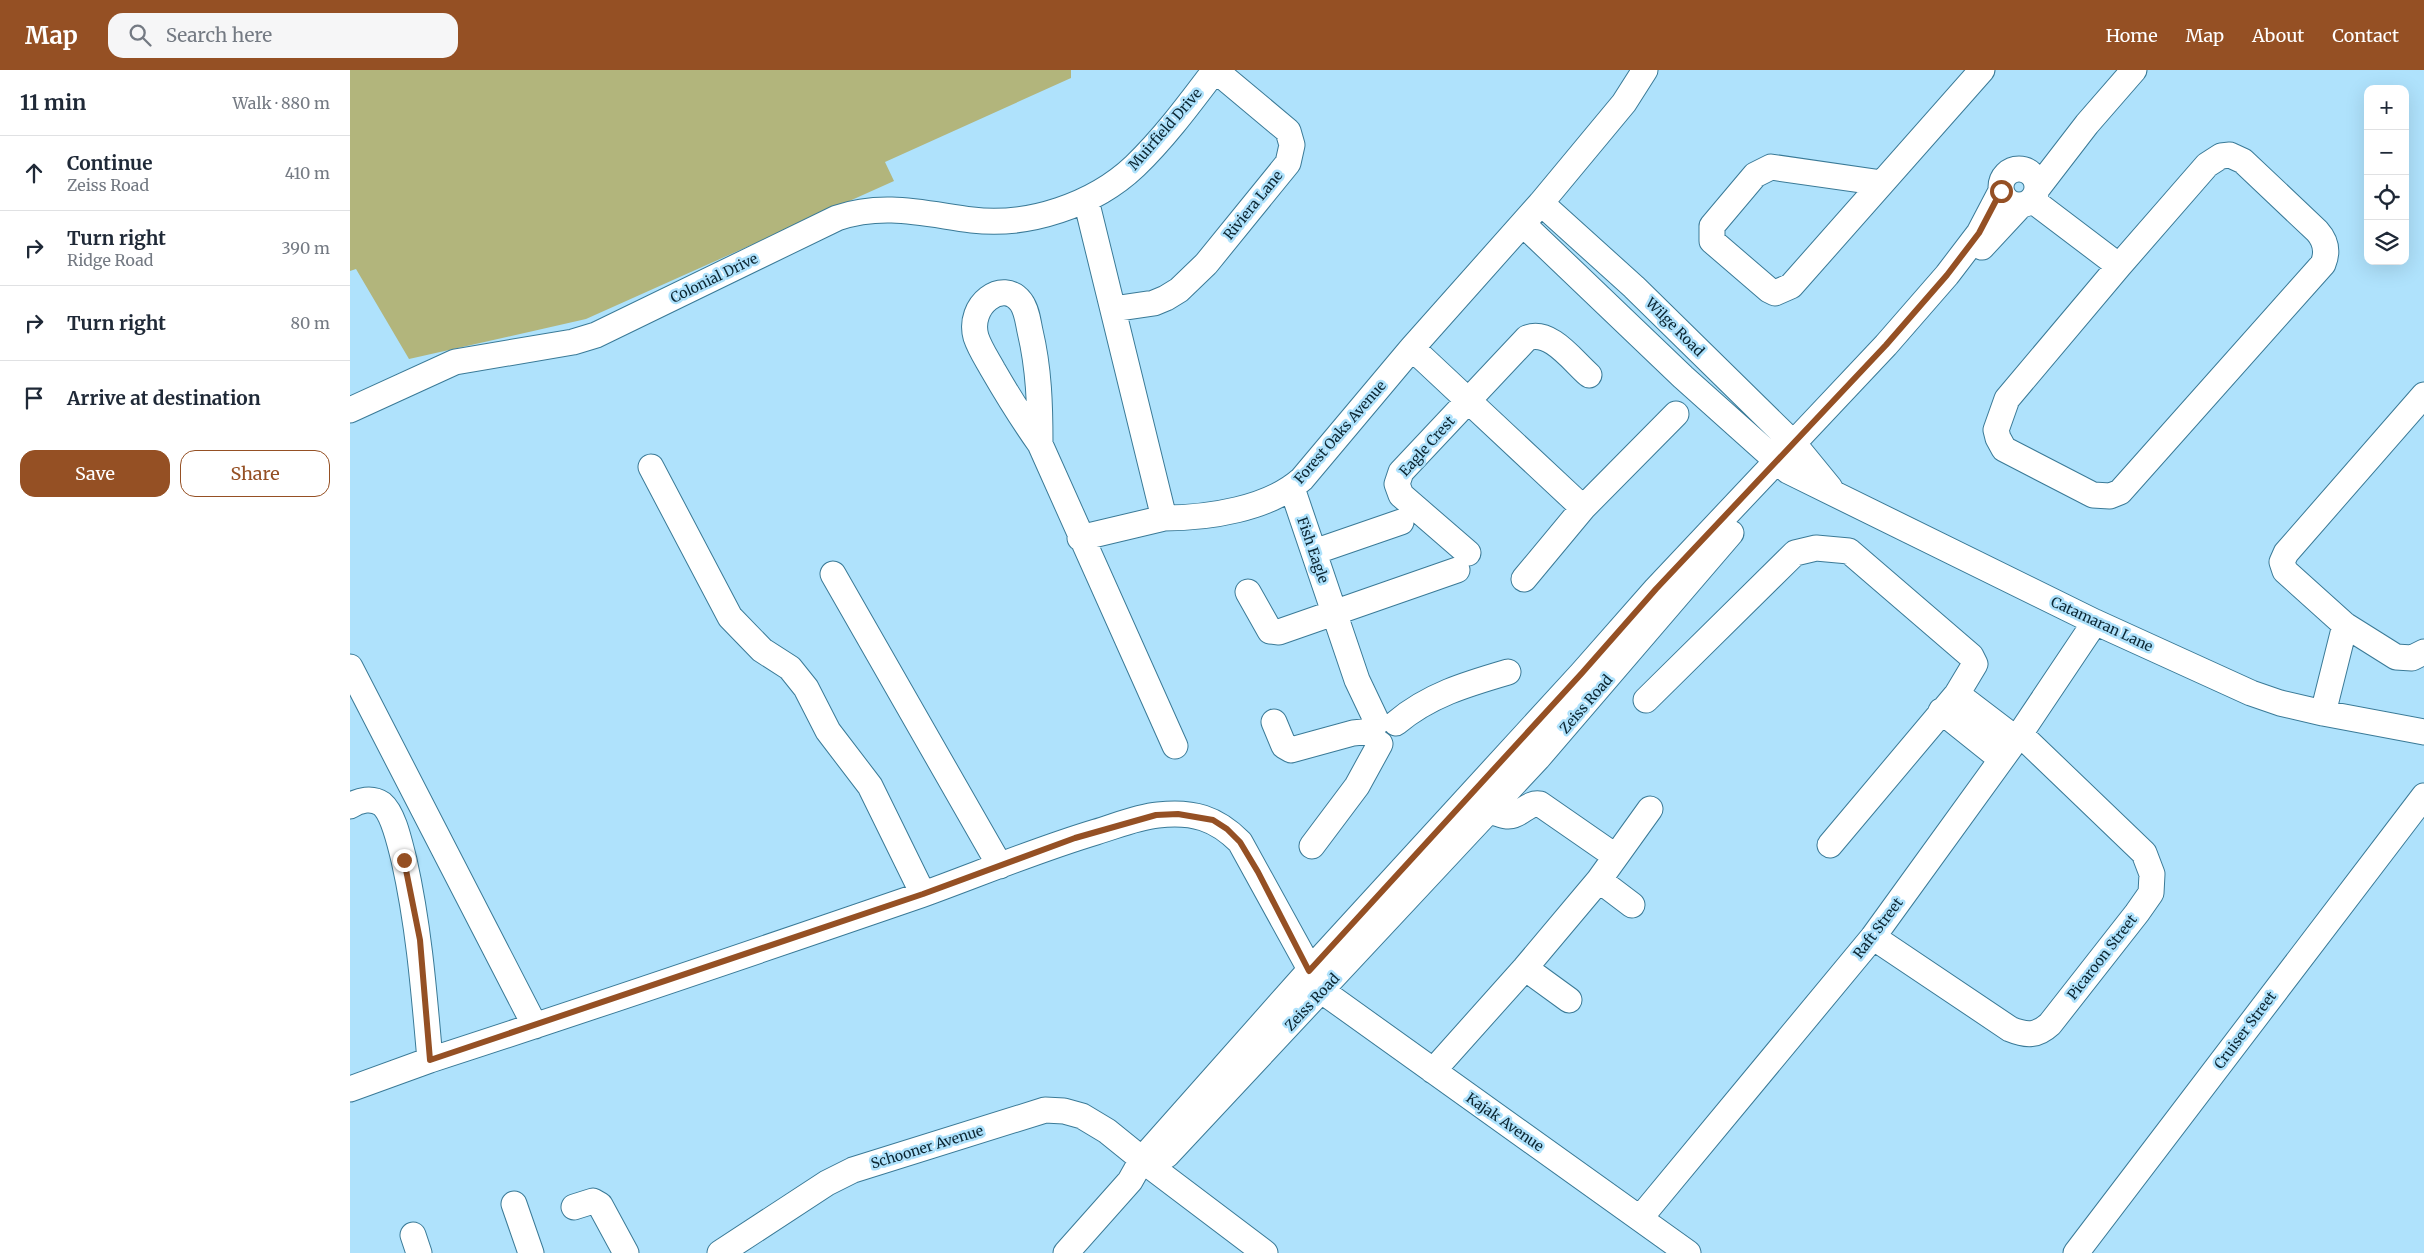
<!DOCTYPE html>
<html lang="en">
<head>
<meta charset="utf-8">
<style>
  :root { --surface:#fff; --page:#f6f6f7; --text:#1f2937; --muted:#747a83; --line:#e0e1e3; --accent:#955024 }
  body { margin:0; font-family:Merriweather,serif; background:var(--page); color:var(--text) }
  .controls { position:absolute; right:15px; top:15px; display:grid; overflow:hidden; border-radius:10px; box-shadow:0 5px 20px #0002 }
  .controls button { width:45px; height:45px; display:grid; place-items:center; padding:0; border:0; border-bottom:1px solid var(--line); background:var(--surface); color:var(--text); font:25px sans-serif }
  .stop { position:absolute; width:15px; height:15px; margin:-11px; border:4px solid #955024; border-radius:50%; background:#fff }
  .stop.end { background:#955024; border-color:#fff; box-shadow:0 1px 5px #0008 }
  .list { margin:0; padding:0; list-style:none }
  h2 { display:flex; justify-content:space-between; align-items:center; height:65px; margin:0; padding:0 20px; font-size:21px }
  h2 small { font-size:16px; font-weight:400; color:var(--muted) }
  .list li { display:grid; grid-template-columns:32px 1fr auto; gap:15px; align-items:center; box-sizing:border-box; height:75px; padding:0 20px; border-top:1px solid var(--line) }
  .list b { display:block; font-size:19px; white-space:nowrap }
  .list p { margin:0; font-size:16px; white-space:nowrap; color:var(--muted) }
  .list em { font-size:16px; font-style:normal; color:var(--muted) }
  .actions { display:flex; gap:10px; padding:15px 20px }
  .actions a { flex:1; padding:11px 0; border:1px solid var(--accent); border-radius:15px; text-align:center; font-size:18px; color:var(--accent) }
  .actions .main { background:var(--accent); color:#fff }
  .icon { flex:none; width:28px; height:28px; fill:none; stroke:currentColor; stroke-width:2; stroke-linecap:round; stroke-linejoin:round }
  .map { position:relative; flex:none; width:2074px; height:1183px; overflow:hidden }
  header { display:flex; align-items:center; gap:30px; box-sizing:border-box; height:70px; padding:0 25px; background:var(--accent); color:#fff }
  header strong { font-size:24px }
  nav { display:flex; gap:28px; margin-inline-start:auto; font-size:18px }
  .search { width:350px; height:45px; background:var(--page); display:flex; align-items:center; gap:12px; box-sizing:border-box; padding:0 18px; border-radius:15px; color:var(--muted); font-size:19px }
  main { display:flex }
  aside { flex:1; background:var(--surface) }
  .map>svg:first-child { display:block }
</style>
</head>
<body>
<header>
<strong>Map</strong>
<div class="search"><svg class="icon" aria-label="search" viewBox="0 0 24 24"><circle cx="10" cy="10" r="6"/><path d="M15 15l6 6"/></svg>Search here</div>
<nav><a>Home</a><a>Map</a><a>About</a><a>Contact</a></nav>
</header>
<main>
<aside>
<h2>11 min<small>Walk · 880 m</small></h2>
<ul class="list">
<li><svg class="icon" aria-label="ahead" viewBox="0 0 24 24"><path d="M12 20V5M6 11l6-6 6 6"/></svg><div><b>Continue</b><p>Zeiss Road</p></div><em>410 m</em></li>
<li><svg class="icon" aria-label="right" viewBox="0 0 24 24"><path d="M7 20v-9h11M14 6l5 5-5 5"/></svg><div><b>Turn right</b><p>Ridge Road</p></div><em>390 m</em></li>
<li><svg class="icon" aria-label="right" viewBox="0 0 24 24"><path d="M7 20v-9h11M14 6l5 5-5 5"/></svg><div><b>Turn right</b></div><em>80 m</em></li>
<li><svg class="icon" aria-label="arrive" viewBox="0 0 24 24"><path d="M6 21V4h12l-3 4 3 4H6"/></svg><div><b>Arrive at destination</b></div></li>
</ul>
<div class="actions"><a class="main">Save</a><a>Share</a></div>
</aside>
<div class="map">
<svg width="2074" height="1183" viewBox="0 0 2074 1183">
  <rect width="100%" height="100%" fill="#afe2fc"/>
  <path fill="#b2b57c" d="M0,0H721V8L535,92L544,111L236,249L59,289L6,199L0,201Z"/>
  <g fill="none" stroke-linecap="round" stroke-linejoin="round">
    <g stroke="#3a7a97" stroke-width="27">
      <path id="minor" d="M1880,85L1893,91L1967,161C1976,171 1978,182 1973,194L1770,422L1760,426L1743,425L1654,379L1648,368L1646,360L1657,329L1769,196L1857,95L1871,86Z
        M1651 117a18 18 0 1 1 36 0a18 18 0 1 1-36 0Z
        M1532,113L1421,97L1405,105L1362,156V171L1419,220L1425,223L1441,216L1632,0
        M1687,119L1737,54L1784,0
        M736,130L814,448C858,448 919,439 952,409L1062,278L1191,133L1274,33L1295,0
        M1682,130L1769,196
        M1191,133L1284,217L1444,374L1480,418
        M1173,154L1333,307L1438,401L1745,552L1901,623L1930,633L1973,643L2074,662
        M1632,177L1671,135
        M763,239L804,233L816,228L829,220L856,194L938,93L942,75L938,61L865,0
        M1062,278L1233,438
        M2074,325L1936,483L1932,492L1935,501L1995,555L2046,587L2062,588L2074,582
        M0,340L105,292L223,272L246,265L487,148C534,132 575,144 622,150C678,157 744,135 785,96C815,67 840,33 865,0
        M690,374C690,335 689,299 680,261C678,252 677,240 671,232C653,208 617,235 626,267C630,279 637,289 643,300C658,326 673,350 690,374L825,676
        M301,397L380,547L412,580L440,598L456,618L478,661L520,716L573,824
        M942,418L1007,610L1027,652
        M730,468L814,448
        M964,482L1051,452
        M1118,483L1051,425L1047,414L1051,402L1177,268C1200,259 1222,290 1239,305
        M483,504L650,796
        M1174,509L1233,438L1326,344
        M898,522L920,561L929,562L1107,500
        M0,597L185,956
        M1607,624L1666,669
        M1296,630L1445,483L1466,478L1499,481L1621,586L1625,594L1607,624L1480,775
        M1591,641L1651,689
        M1973,643L1995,555
        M924,652L934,676L941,680L1003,663L1023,661
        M1046,653C1079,625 1117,614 1158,602
        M0,736C9,730 22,727 32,734C44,744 50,775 54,790C69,857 74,922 80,990
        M1139,741C1147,743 1156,748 1164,745C1173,742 1180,732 1190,734L1265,786
        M962,776L1007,716L1030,674
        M1249,810L1282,835
        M1523,867L1660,959C1677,966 1687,966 1700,954L1787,843L1801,823L1802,804L1794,783L1670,664
        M1175,898L1219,930
        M1083,1001L1175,898L1249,810L1300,739
        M0,1019L80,990C244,937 408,881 571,825C629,804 686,780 746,762C766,756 787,747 808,745C843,741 866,748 890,772L972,921L1338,1183
        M817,1085L1188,688L1381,463
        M164,1134L181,1183
        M224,1137L243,1131L250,1135L276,1183
        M1291,1147L1523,867L1670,664L1745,552
        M63,1165L69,1183
        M370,1183L477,1113L503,1100L695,1040L714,1041L732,1046L757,1061L804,1099L915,1183
        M716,1183L780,1111L793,1088L959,901L1232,603L1306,519L1536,275L1597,205L1629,163L1651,121
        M1726,1183L2074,726"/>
    </g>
    <use href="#minor" stroke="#fff" stroke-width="25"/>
  </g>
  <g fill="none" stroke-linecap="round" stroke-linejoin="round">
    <path stroke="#955024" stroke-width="6" d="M54,790L70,870L80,990L573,824L725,768L806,745L828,744L863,750L877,759L890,772L908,802L959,901L1232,603L1306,519L1536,275L1597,205L1629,163L1651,121"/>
  </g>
  <g text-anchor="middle" stroke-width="5" stroke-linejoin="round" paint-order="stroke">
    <g font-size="14" fill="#0b2632" stroke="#afe2fc">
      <text transform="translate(815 59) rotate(-49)" y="5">Muirfield Drive</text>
      <text transform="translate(903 135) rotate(-51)" y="5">Riviera Lane</text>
      <text transform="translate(364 208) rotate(-26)" y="5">Colonial Drive</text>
      <text transform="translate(1325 257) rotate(45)" y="5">Wilge Road</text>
      <text transform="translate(990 362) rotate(-49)" y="5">Forest Oaks Avenue</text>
      <text transform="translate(1077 376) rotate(-48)" y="5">Eagle Crest</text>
      <text transform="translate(963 480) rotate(71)" y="5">Fish Eagle</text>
      <text transform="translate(1752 554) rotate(25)" y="5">Catamaran Lane</text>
      <text transform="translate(1236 634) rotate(-49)" y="5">Zeiss Road</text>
      <text transform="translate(1528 858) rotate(-53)" y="5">Raft Street</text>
      <text transform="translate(1752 887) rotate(-52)" y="5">Picaroon Street</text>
      <text transform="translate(962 932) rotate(-47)" y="5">Zeiss Road</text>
      <text transform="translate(1895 960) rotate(-53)" y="5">Cruiser Street</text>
      <text transform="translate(1155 1052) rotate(35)" y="5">Kajak Avenue</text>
      <text transform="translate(577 1077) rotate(-17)" y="5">Schooner Avenue</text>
    </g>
  </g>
</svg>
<div class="controls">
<button>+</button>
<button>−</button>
<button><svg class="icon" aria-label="locate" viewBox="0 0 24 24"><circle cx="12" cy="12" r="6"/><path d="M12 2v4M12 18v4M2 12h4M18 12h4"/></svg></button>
<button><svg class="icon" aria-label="layers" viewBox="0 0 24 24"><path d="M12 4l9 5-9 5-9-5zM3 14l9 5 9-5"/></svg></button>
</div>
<div class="stop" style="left:1651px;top:121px"></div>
<div class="stop end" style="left:54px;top:790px"></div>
</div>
</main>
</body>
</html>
